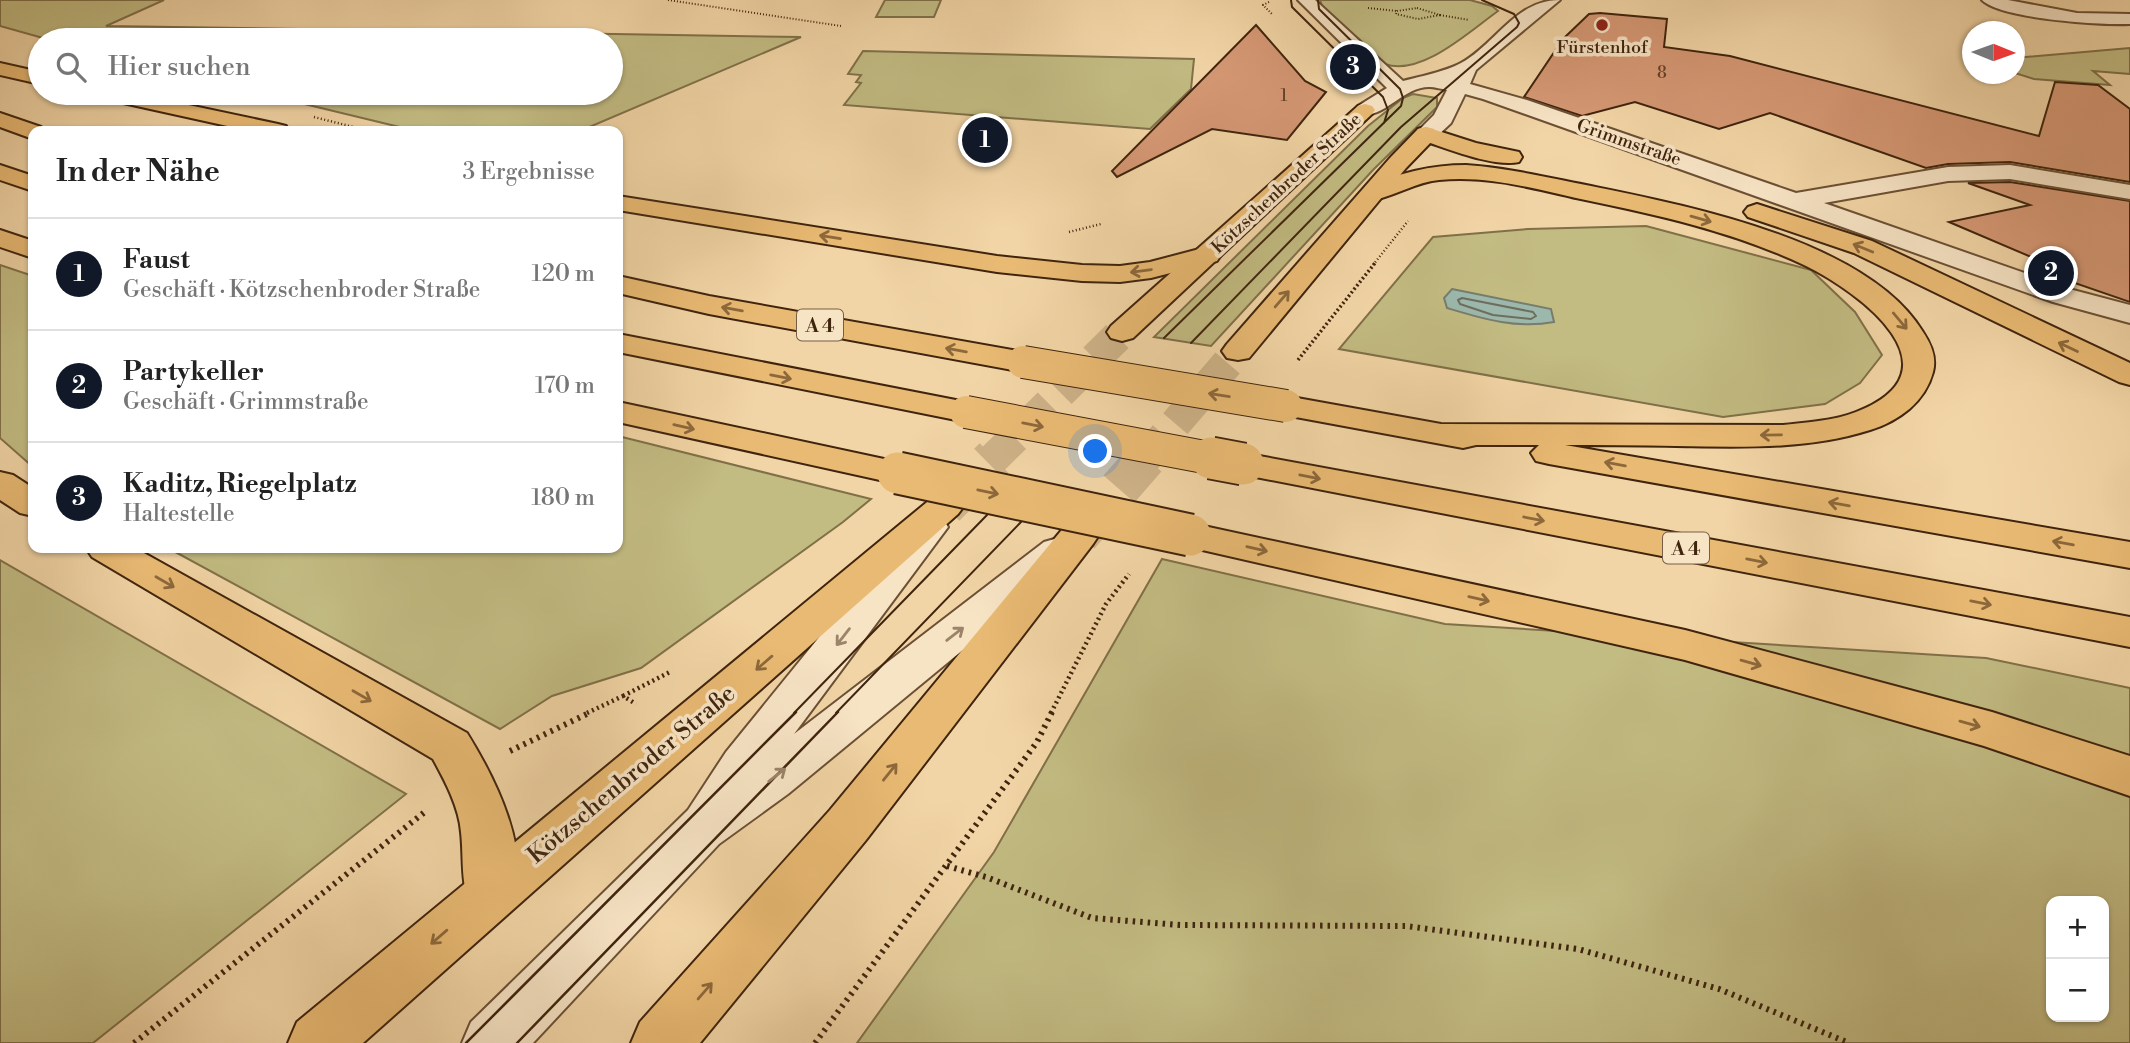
<!DOCTYPE html>
<html lang="de">
<head>
<meta charset="utf-8">
<style>
  :root { --surface:#fff; --page:#f6f6f6; --text:#222; --muted:#767676; --line:#e0e0e0; --accent:#111827 }
  body { margin:0; font-family:"Libre Bodoni",serif; background:var(--page); color:var(--text) }
  .controls { position:absolute; right:21px; bottom:21px; display:grid; overflow:hidden; border-radius:14px; box-shadow:0 2px 5px #0004 }
  .controls button { width:63px; height:63px; display:grid; place-items:center; padding:0; border:0; border-bottom:2px solid var(--line); background:var(--surface); color:var(--text); font:35px sans-serif }
  .compass { position:absolute; left:1962px; top:21px; width:63px; height:63px; border-radius:50%; background:var(--surface); box-shadow:0 2px 5px #0004; rotate:91deg }
  .you { position:absolute; left:1096px; top:452px; width:24px; height:24px; margin:-18px; border:5px solid #fff; border-radius:50%; background:#1a73e8; box-shadow:0 0 0 10px #1a73e833 }
  .badge { display:grid; place-items:center; width:46px; height:46px; border-radius:50%; background:var(--accent); color:#fff; font-size:23px; font-weight:700 }
  .pin { position:absolute; translate:-50% -50%; border:4px solid #fff; box-shadow:0 2px 7px #0006 }
  .list { margin:0; padding:0; list-style:none }
  h2 { display:flex; justify-content:space-between; align-items:center; height:91px; margin:0; padding:0 28px; font-size:30px }
  h2 small { font-size:23px; font-weight:400; color:var(--muted) }
  .list li { display:grid; grid-template-columns:46px 1fr auto; gap:21px; align-items:center; box-sizing:border-box; height:112px; padding:0 28px; border-top:2px solid var(--line) }
  .list b { display:block; font-size:26px; white-space:nowrap }
  .list p { margin:0; font-size:23px; white-space:nowrap; color:var(--muted) }
  .list em { font-size:23px; font-style:normal; color:var(--muted) }
  .icon { flex:none; width:38px; height:38px; fill:none; stroke:currentColor; stroke-width:2; stroke-linecap:round; stroke-linejoin:round }
  .map { position:relative; flex:none; width:2130px; height:1043px; overflow:hidden }
  .search { position:absolute; background:var(--surface); box-shadow:0 2px 5px #0004; left:28px; top:28px; width:595px; height:77px; display:flex; align-items:center; gap:18px; box-sizing:border-box; padding:0 24px; border-radius:38px; color:var(--muted); font-size:26px }
  .panel { position:absolute; background:var(--surface); box-shadow:0 2px 5px #0004; left:28px; top:126px; width:595px; height:427px; border-radius:14px }
  .map>svg:first-child { display:block }
</style>
</head>
<body>
<div class="map">
<svg width="2130" height="1043" viewBox="0 0 2130 1043">
  <rect width="100%" height="100%" fill="#f2d5a6"/>
  <filter id="stains"><feTurbulence type="fractalNoise" baseFrequency=".00286" numOctaves="4"/><feColorMatrix values="0 0 0 0 .2 0 0 0 0 .09 0 0 0 0 .02 0 0 0 .5 -.17"/></filter>
  <radialGradient id="worn" r=".72"><stop offset=".6" stop-color="#630" stop-opacity="0"/><stop offset="1" stop-color="#630" stop-opacity=".3"/></radialGradient>
  <path fill="#c2bb82" stroke="#807048" stroke-width="2" fill-rule="evenodd" d="M0,0H164L106,26L801,37L580,131H416L259,93H611V40H50L0,26Z
    M885,0H941L934,17H876Z
    M1320,0H1470L1492,6L1498,11C1470,31 1421,77 1385,64L1322,6Z
    M2130,48V74L2093,71L2110,85L2034,79L2015,73V58Z
    M863,51L1194,59L1191,89L1150,129L844,105L861,83L856,82L861,75L848,74Z
    M1413,94L1437,98V107L1373,170L1211,346L1154,337L1368,126L1403,98Z
    M1646,226L1811,270L1855,312L1882,355L1860,383L1825,404L1723,417L1339,349L1433,237L1528,229Z
    M0,265L33,276V467L0,438Z
    M618,436L871,499L843,522L641,668L552,696L500,729L168,548H618Z
    M1162,559L1445,624L1986,658L2130,688V1043H857L994,852ZM2051,901H2104V1017H2051Z
    M0,560L406,794L93,1043H0Z"/>
  <path fill="#9cb8ad" stroke="#777d6d" stroke-width="2" d="M1452,289L1551,309L1554,322C1516,329 1484,319 1447,308L1444,298Z"/>
  <g fill="none" stroke-linecap="round" stroke-linejoin="round">
    <path stroke="#6e6e5e" stroke-width="2" d="M1462,298L1533,312L1536,316L1531,319L1493,315L1460,304L1458,300Z"/>
  </g>
  <path fill="#d59874" stroke="#3f240e" stroke-width="2" d="M1600,13L1667,19L1664,47L1730,56L2039,136L2055,82L2098,85L2130,109V182L2010,162L1948,164L1926,168L1770,113L1719,129L1635,102L1582,116L1524,97L1563,39L1589,14Z
    M1256,25L1305,81L1326,92L1287,140L1212,129L1117,177L1112,171Z
    M2010,182L2130,201V302L2037,270L2050,265L1949,222L2030,205L1968,183Z"/>
  <g fill="none" stroke-linecap="round" stroke-linejoin="round">
    <path stroke="#ceb288" stroke-width="32" stroke-dasharray="32 16" stroke-linecap="butt" d="M992,460L1122,332
      M1144,460L1238,351"/>
    <path stroke="#ceb288" stroke-width="41" stroke-dasharray="41 20" stroke-linecap="butt" d="M945,506L994,458
      M1079,535L1146,458"/>
    <g stroke="#6c5034" stroke-width="4">
      <path id="minor" d="M1298,0H1315L1403,81C1422,76 1444,72 1461,63C1496,44 1515,0 1560,0L1476,70L1470,84L1527,100L1796,193L1948,167L2010,165L2130,185V199L2010,179L1948,181L1824,203L2073,290L2130,305V323L2053,302L1483,99L1465,94L1451,123L1434,139H1418L1415,134L1434,115L1447,90C1441,89 1435,87 1430,87C1403,86 1383,121 1358,114L1355,110L1358,106L1387,88Z
        M1982,0H2008L2077,13L2130,14V24C2101,25 2001,19 1982,0Z
        M929,515L943,519L948,527L794,734L1044,542L1058,538L1072,542L1078,551L1072,560L788,794L719,844L533,1043H462L471,1022L688,810L726,752L915,519Z"/>
    </g>
    <g stroke="#3f240e" stroke-width="4">
      <path id="major" d="M1365,104L1372,106L1375,110L1372,114L1133,338L1122,341L1111,338L1107,332L1111,326L1358,106Z
        M1426,127L1434,129L1437,134L1434,139L1406,168L1249,358L1238,360L1227,358L1222,351L1227,344L1390,158L1418,129Z
        M945,495L958,498L964,506L958,514L363,1043H288L297,1022L932,498Z
        M1079,523L1093,526L1099,535L1093,544L866,840L700,1043H631L640,1022L830,810L1065,526Z"/>
    </g>
    <g stroke="#3f240e" stroke-width="4">
      <path id="highway" d="M0,63L40,72V84L0,75Z
        M95,93H132L278,124L286,126L289,131H250L105,99L98,97Z
        M0,113L41,127L43,131H33V139L0,127Z
        M1426,127L1476,143L1519,152L1522,157L1519,162C1493,168 1444,147 1418,139L1415,134L1418,129Z
        M0,165L33,176V191L0,180Z
        M1466,165C1509,168 1550,178 1591,186C1689,206 1868,241 1923,332C1931,344 1937,357 1933,372C1925,402 1899,421 1870,430C1807,450 1741,447 1676,446C1639,445 1602,445 1565,445L2130,542V568L1549,464L1536,461L1531,453L1539,445H1476L1463,448L1274,413L1269,406L1274,399L1286,396L1441,424L1783,425C1808,422 1833,421 1856,412C1964,370 1860,292 1804,265C1732,231 1654,214 1576,198C1532,188 1485,175 1439,180C1416,182 1397,195 1374,200L1365,198L1362,193L1365,188C1398,173 1430,165 1466,165Z
        M618,196L997,256L1082,265L1120,266L1150,262L1207,247L1217,249L1221,255L1217,261L1151,278L1120,282L1082,281L997,272L618,210Z
        M1757,204L1872,241L2130,363V385L2119,382L1854,253L1748,217L1744,212L1748,207Z
        M0,230L33,241V258L0,247Z
        M618,276L709,296L1023,352L1034,355L1039,362L1034,369L1023,372L709,314L618,293Z
        M618,334L966,402L978,405L983,412L978,419L966,422L618,352Z
        M618,402L898,462L911,465L916,473L911,481L898,484L618,422Z
        M1243,453L2130,617V647L1230,472L1225,464L1230,456Z
        M0,472L13,475L33,488V516L20,513L0,500Z
        M1190,523L1685,630L1992,712L2130,756V796L1984,746L1685,660L1176,544L1170,535L1176,526Z
        M86,548H135L467,733C495,778 535,856 510,909L491,916L472,909C460,884 464,859 461,832C459,807 445,781 433,759L92,557Z"/>
    </g>
    <path stroke="#3f240e" stroke-width="2" stroke-dasharray="1 2" stroke-linecap="butt" d="M668,0L841,26
      M1269,2L1263,5L1272,14
      M1368,8L1397,11
      M1417,8L1440,15L1418,19L1396,14L1397,11Z
      M1440,15L1469,20"/>
    <path stroke="#3f240e" stroke-width="2.5" stroke-dasharray="1 2.5" stroke-linecap="butt" d="M314,117L369,131
      M1069,232L1101,224
      M1373,265L1408,221"/>
    <path stroke="#3f240e" stroke-width="3.5" stroke-dasharray="2 2.5" stroke-linecap="butt" d="M1298,360L1375,263"/>
    <path stroke="#3f240e" stroke-width="4.5" stroke-dasharray="2 3.5" stroke-linecap="butt" d="M623,696L670,672
      M587,713L623,696L636,704
      M1051,713L1106,604L1129,574"/>
    <path stroke="#3f240e" stroke-width="6" stroke-dasharray="2.5 5" stroke-linecap="butt" d="M510,751L591,712
      M947,866L986,877L1092,918L1180,925L1406,926L1578,949L1719,989L1849,1043
      M134,1043L426,811
      M815,1043L1037,742L1052,712"/>
    <use href="#minor" fill="#f7e4c5" fill-rule="evenodd"/>
    <use href="#major" fill="#e9ba73" fill-rule="evenodd"/>
    <use href="#highway" fill="#e9ba73" fill-rule="evenodd"/>
    <path stroke="#3f240e" stroke-width="2" d="M1291,0L1292,7L1383,97L1388,110L1384,123
      M1164,338L1401,106L1403,98L1400,89L1319,9L1318,0
      M1191,343L1401,127L1517,27L1519,23L1514,14L1482,0
      M794,713L987,515
      M836,713L1021,522"/>
    <path stroke="#3f240e" stroke-width="2.5" d="M466,1043L796,712
      M517,1043L838,712"/>
    <g stroke="#3f240e" stroke-width="34" stroke-linecap="butt">
      <path id="highway-bridge-far1" d="M1023,362L1286,406
        M966,412L1220,460"/>
    </g>
    <g stroke="#3f240e" stroke-width="45" stroke-linecap="butt">
      <path id="highway-bridge" d="M1211,458L1243,464
        M898,473L1190,535"/>
    </g>
    <use href="#highway-bridge-far1" stroke="#e9ba73" stroke-width="32"/>
    <use href="#highway-bridge" stroke="#e9ba73" stroke-width="41"/>
  </g>
  <defs><path id="oneway-shaft" d="M-6 0H5M1.5-3L5.5 0L1.5 3" fill="none" stroke-width="1.6" stroke-linecap="round" stroke-linejoin="round" transform="scale(1.75)"/></defs>
  <g stroke="#8c683b">
    <use href="#oneway-shaft" transform="translate(1701 219) rotate(16)"/>
    <use href="#oneway-shaft" transform="translate(830 237) rotate(-171)"/>
    <use href="#oneway-shaft" transform="translate(1863 248) rotate(-158)"/>
    <use href="#oneway-shaft" transform="translate(1141 271) rotate(172)"/>
    <use href="#oneway-shaft" transform="translate(1282 299) rotate(-49)"/>
    <use href="#oneway-shaft" transform="translate(732 309) rotate(-170)"/>
    <use href="#oneway-shaft" transform="translate(1900 321) rotate(50)"/>
    <use href="#oneway-shaft" transform="translate(2068 347) rotate(-155)"/>
    <use href="#oneway-shaft" transform="translate(956 350) rotate(-170)"/>
    <use href="#oneway-shaft" transform="translate(781 377) rotate(11)"/>
    <use href="#oneway-shaft" transform="translate(1219 395) rotate(-171)"/>
    <use href="#oneway-shaft" transform="translate(1033 425) rotate(11)"/>
    <use href="#oneway-shaft" transform="translate(684 427) rotate(13)"/>
    <use href="#oneway-shaft" transform="translate(1771 435) rotate(179)"/>
    <use href="#oneway-shaft" transform="translate(1615 464) rotate(-170)"/>
    <use href="#oneway-shaft" transform="translate(1310 477) rotate(11)"/>
    <use href="#oneway-shaft" transform="translate(988 492) rotate(12)"/>
    <use href="#oneway-shaft" transform="translate(1839 504) rotate(-170)"/>
    <use href="#oneway-shaft" transform="translate(1534 519) rotate(11)"/>
    <use href="#oneway-shaft" transform="translate(2063 543) rotate(-170)"/>
    <use href="#oneway-shaft" transform="translate(1257 549) rotate(13)"/>
    <use href="#oneway-shaft" transform="translate(1757 561) rotate(11)"/>
    <use href="#oneway-shaft" transform="translate(165 582) rotate(30)"/>
    <use href="#oneway-shaft" transform="translate(1479 599) rotate(13)"/>
    <use href="#oneway-shaft" transform="translate(1981 603) rotate(11)"/>
    <use href="#oneway-shaft" transform="translate(764 663) rotate(139)"/>
    <use href="#oneway-shaft" transform="translate(1751 663) rotate(16)"/>
    <use href="#oneway-shaft" transform="translate(362 696) rotate(30)"/>
    <use href="#oneway-shaft" transform="translate(1970 724) rotate(16)"/>
    <use href="#oneway-shaft" transform="translate(890 772) rotate(-51)"/>
    <use href="#oneway-shaft" transform="translate(439 937) rotate(139)"/>
    <use href="#oneway-shaft" transform="translate(705 991) rotate(-49)"/>
  </g>
  <g stroke="#9b846a">
    <use href="#oneway-shaft" transform="translate(955 634) rotate(-38)"/>
    <use href="#oneway-shaft" transform="translate(843 637) rotate(128)"/>
    <use href="#oneway-shaft" transform="translate(777 775) rotate(-38)"/>
  </g>
  <circle fill="#8f2418" stroke="#f7e4c5" stroke-width="2.5" cx="1602" cy="25" r="7"/>
  <g text-anchor="middle" stroke-width="7" stroke-linejoin="round" paint-order="stroke">
    <g font-size="16" fill="#644128">
      <text x="1662" y="78">8</text>
      <text x="1284" y="101">1</text>
    </g>
    <g font-size="18" fill="#3f240e" stroke="#f7e4c5">
      <text x="1602" y="53">Fürstenhof</text>
    </g>
    <g font-size="18" fill="#3f240e" stroke="#f7e4c5">
      <text transform="translate(1629 142) rotate(19)" y="6">Grimmstraße</text>
      <text transform="translate(1286 183) rotate(-43)" y="6">Kötzschenbroder Straße</text>
    </g>
    <g fill="#f7e4c5" stroke="#765e45" stroke-width="2">
      <rect x="797" y="309.5" width="46" height="31" rx="5"/>
      <rect x="1663" y="532.5" width="46" height="31" rx="5"/>
    </g>
    <g font-size="19" font-weight="bold" fill="#3f240e">
      <text x="820" y="332">A 4</text>
      <text x="1686" y="555">A 4</text>
    </g>
    <g font-size="24" fill="#3f240e" stroke="#f7e4c5">
      <text transform="translate(631 774) rotate(-40)" y="8">Kötzschenbroder Straße</text>
    </g>
  </g>
  <rect width="100%" height="100%" filter="url(#stains)"/>
  <rect width="100%" height="100%" fill="url(#worn)"/>
</svg>
<div class="controls">
<button>+</button>
<button>−</button>
</div>
<svg class="compass" viewBox="-18 -18 36 36"><path d="M0-13l5 13h-10z" fill="#e53935"/><path d="M0 13l5-13h-10z" fill="#767676"/></svg>
<div class="you"></div>
<div class="pin badge" style="left:985px;top:140px">1</div>
<div class="pin badge" style="left:2051px;top:273px">2</div>
<div class="pin badge" style="left:1353px;top:67px">3</div>
<div class="search"><svg class="icon" aria-label="search" viewBox="0 0 24 24"><circle cx="10" cy="10" r="6"/><path d="M15 15l6 6"/></svg>Hier suchen</div>
<section class="panel">
<h2>In der Nähe<small>3 Ergebnisse</small></h2>
<ul class="list">
<li><span class="badge">1</span><div><b>Faust</b><p>Geschäft · Kötzschenbroder Straße</p></div><em>120 m</em></li>
<li><span class="badge">2</span><div><b>Partykeller</b><p>Geschäft · Grimmstraße</p></div><em>170 m</em></li>
<li><span class="badge">3</span><div><b>Kaditz, Riegelplatz</b><p>Haltestelle</p></div><em>180 m</em></li>
</ul>
</section>
</div>
</body>
</html>
